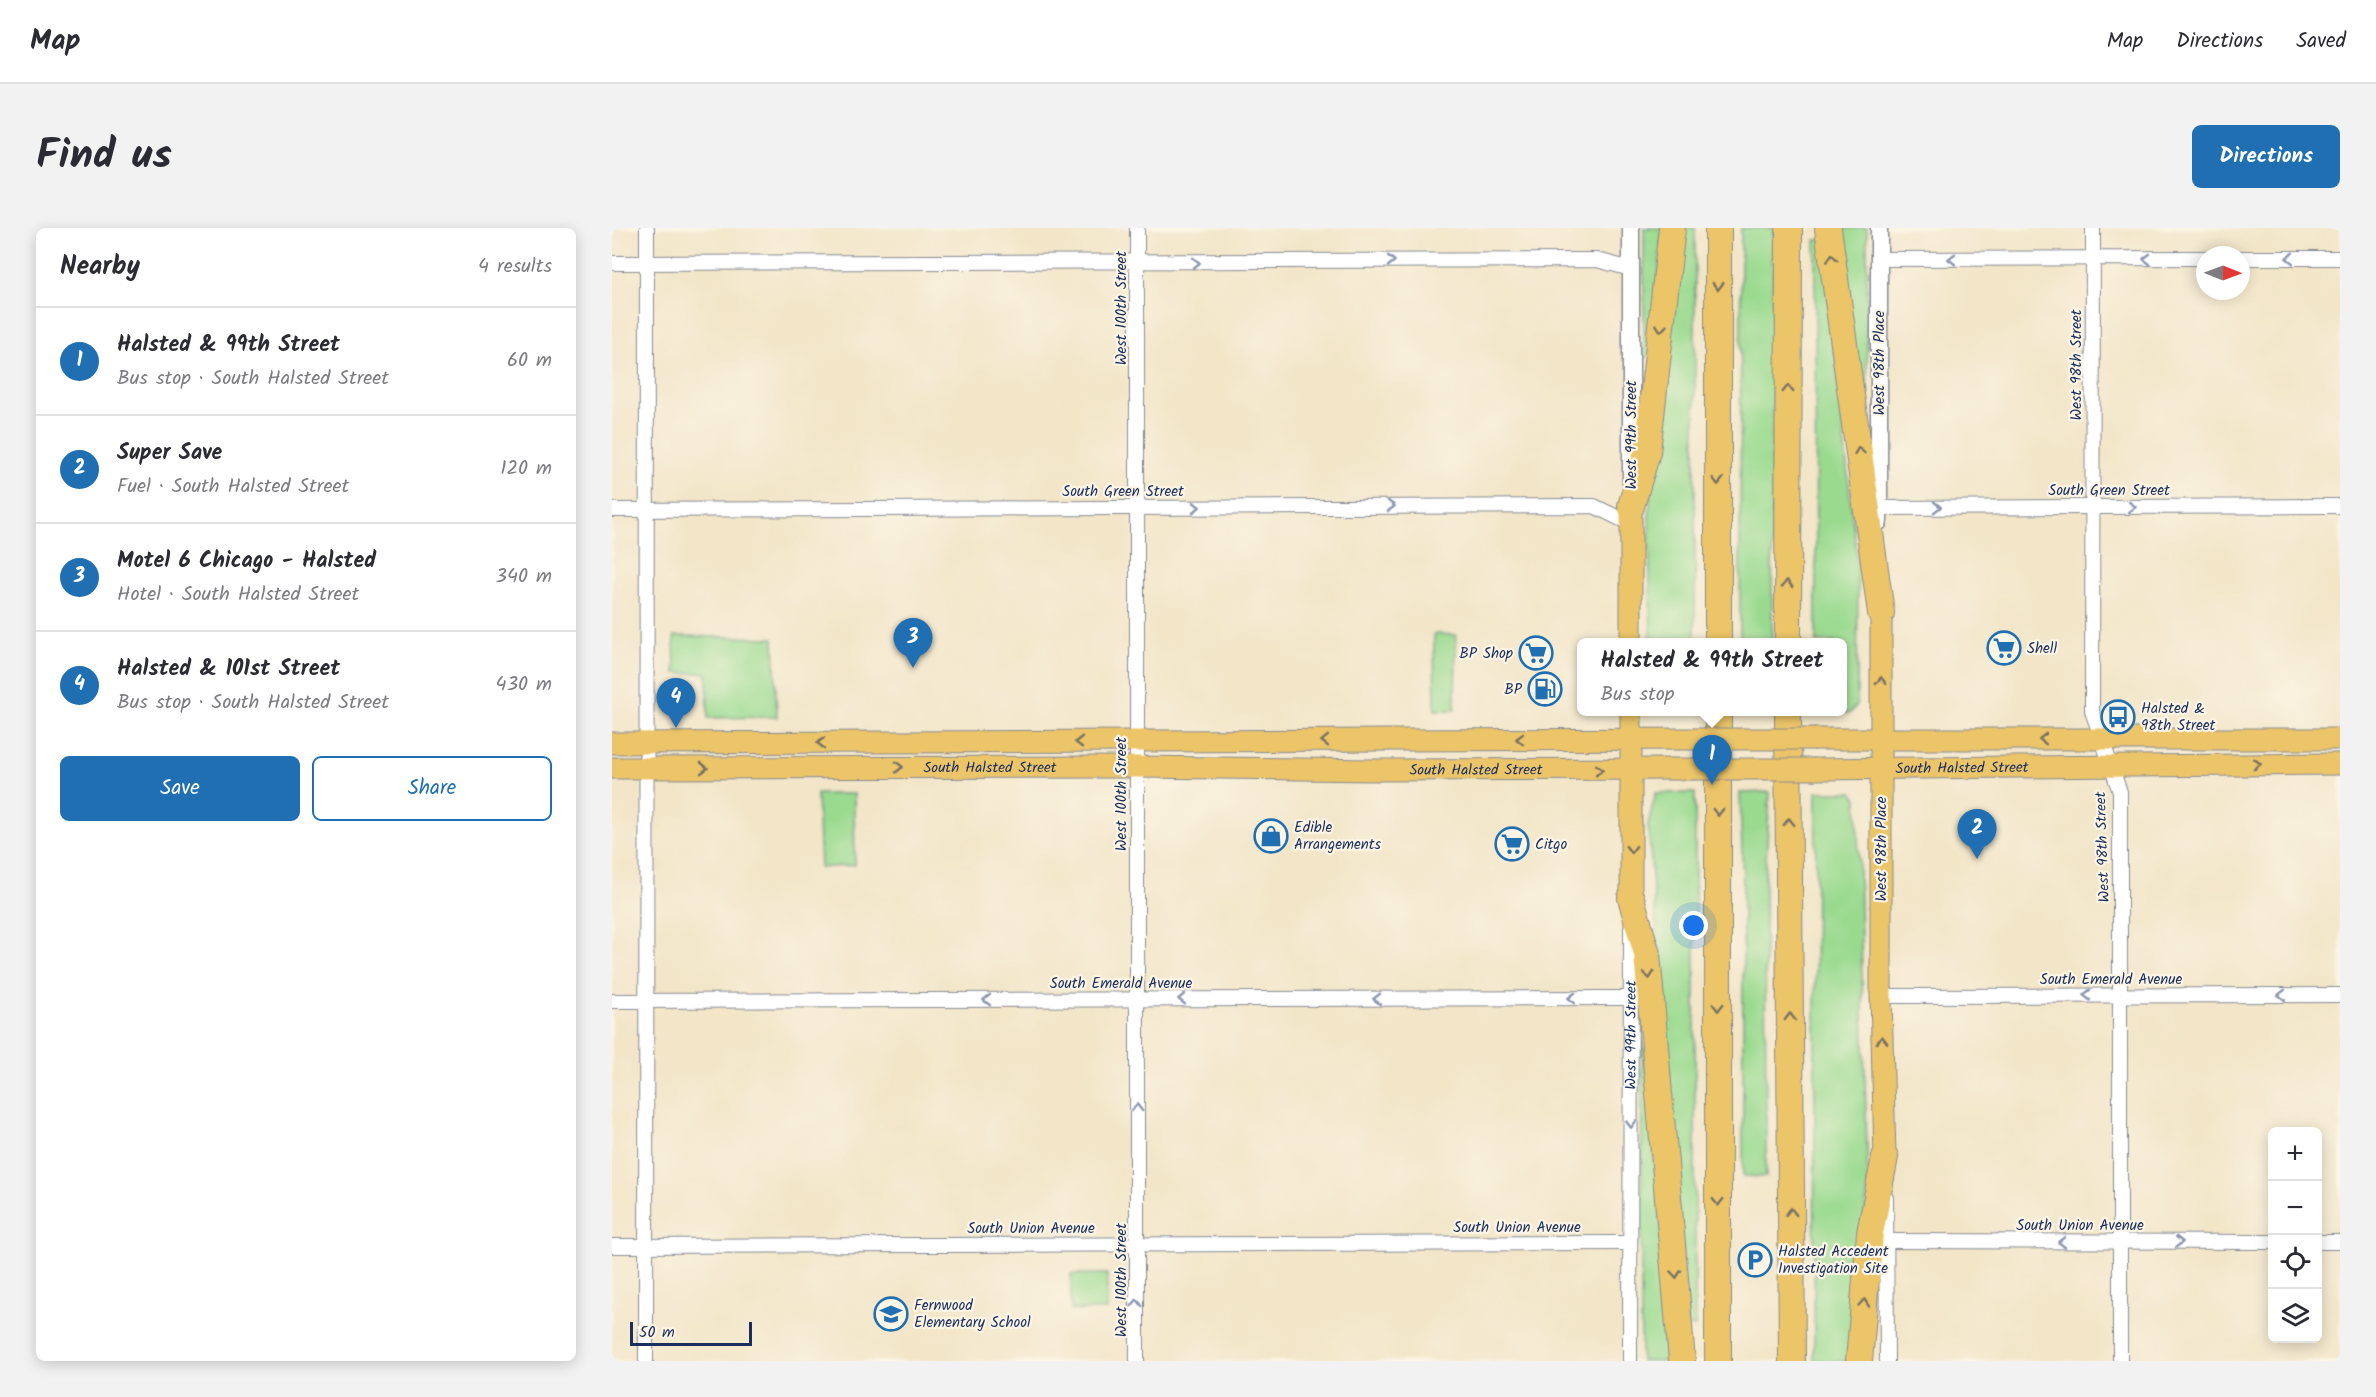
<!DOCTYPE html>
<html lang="en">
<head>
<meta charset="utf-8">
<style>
  :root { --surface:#fff; --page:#f2f2f3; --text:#2b2b33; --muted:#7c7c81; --line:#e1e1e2; --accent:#1f6fb2 }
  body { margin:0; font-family:Kalam,sans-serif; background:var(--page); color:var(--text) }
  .controls { position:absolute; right:18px; bottom:18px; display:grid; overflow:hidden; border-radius:9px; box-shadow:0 3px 15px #0003 }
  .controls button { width:54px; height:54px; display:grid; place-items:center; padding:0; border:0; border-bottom:2px solid var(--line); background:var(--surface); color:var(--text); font:30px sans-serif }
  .compass { position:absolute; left:1584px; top:18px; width:54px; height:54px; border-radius:50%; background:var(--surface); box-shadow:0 3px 15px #0003; rotate:91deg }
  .scale { position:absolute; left:18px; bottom:15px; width:122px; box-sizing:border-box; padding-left:6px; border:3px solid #1b2f5e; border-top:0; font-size:16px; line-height:21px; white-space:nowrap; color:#1b2f5e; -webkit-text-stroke:4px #fcf5e5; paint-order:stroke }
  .you { position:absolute; left:1082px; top:698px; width:21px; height:21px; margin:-15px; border:4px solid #fff; border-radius:50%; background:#1a73e8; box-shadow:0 0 0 9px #1a73e833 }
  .badge { display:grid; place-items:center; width:39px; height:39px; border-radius:50%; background:var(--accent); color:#fff; font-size:20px; font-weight:700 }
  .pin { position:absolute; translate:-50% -50px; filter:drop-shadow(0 2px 3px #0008) }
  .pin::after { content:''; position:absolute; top:32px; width:21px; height:18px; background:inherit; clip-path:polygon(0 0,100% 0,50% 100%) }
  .popup { position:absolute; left:965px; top:410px; width:270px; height:78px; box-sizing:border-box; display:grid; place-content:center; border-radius:9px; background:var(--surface); filter:drop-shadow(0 2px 4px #0005); font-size:20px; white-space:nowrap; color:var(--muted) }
  .popup b { font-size:22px; color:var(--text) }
  .popup::after { content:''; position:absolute; left:50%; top:100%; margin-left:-12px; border:12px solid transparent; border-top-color:var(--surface) }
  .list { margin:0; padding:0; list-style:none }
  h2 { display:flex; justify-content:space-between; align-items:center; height:78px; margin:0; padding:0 24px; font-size:26px }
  h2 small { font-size:20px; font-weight:400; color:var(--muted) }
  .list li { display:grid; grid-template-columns:39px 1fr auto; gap:18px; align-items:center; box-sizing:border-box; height:108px; padding:0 24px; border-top:2px solid var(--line) }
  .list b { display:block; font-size:22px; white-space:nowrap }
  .list p { margin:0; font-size:20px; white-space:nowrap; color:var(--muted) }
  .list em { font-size:20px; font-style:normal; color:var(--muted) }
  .actions { display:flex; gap:12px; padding:18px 24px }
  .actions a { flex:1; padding:14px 0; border:2px solid var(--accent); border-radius:9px; text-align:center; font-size:21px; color:var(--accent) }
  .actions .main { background:var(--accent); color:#fff }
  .icon { flex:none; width:33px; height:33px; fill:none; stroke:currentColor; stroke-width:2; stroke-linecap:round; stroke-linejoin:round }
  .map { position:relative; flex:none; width:1728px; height:1133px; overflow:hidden; border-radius:9px }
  header { display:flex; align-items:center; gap:36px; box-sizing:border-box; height:84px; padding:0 30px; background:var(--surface); border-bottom:2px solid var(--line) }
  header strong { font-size:28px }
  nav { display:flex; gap:33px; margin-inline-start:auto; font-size:21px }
  .intro { display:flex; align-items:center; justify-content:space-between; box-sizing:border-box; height:144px; padding:0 36px }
  h1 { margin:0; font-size:42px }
  .button { padding:15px 27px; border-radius:9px; background:var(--accent); color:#fff; font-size:21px; font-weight:700 }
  main { display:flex; gap:36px; padding:0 36px }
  aside { flex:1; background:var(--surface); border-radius:9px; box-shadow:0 3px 15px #0003 }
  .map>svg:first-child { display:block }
</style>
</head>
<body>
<header>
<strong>Map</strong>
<nav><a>Map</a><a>Directions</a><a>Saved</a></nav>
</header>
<div class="intro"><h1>Find us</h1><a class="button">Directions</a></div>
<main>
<aside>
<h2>Nearby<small>4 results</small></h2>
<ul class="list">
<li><span class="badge">1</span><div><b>Halsted &amp; 99th Street</b><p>Bus stop · South Halsted Street</p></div><em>60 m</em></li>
<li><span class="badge">2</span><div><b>Super Save</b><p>Fuel · South Halsted Street</p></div><em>120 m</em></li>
<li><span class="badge">3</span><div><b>Motel 6 Chicago - Halsted</b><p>Hotel · South Halsted Street</p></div><em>340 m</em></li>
<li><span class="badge">4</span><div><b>Halsted &amp; 101st Street</b><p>Bus stop · South Halsted Street</p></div><em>430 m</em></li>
</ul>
<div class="actions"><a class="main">Save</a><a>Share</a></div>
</aside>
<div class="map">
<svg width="1728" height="1133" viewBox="0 0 1728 1133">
  <rect width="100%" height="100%" fill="#fcf5e5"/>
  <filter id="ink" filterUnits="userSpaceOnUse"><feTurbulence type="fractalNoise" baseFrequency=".0167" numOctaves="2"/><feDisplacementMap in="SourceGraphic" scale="12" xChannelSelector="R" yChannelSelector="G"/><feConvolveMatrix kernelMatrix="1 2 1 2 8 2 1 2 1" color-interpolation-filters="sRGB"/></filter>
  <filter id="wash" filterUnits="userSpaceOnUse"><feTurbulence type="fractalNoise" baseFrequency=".008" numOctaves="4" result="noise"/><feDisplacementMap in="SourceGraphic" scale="24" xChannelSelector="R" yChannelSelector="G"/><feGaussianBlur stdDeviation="1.35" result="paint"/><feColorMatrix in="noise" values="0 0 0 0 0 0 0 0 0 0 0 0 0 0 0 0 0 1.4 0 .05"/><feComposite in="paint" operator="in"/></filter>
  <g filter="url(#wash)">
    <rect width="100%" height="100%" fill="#f2e5c8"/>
    <path fill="#9ada8f" stroke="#5a8476" stroke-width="1.5" d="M1032,0H1051L1038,129L1032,130Z
      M1067,0H1083V414H1039L1037,285Z
      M1129,0H1161L1160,414H1128Z
      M1226,0H1255V214Z
      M1203,12H1211L1246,342L1245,477L1238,485H1204L1230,484V414H1204Z
      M822,406L844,407L843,482H823Z
      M62,408L162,410L165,489L96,490L95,445H63Z
      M1158,564L1153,649L1154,949L1131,948V650L1128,565Z
      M1204,564H1240L1245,570L1256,956L1239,1133H1202Z
      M1044,565H1083V1099H1076L1036,596Z
      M205,566H242L243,637L208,640Z
      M1030,800L1062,1133H1029Z
      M459,1046H495V1082H459Z"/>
  </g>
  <g filter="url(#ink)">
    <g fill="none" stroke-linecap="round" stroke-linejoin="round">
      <g stroke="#868a93" stroke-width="16">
        <g id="minor">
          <path d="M1481,0L1480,483L1508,564V1133"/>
          <path d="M1629,30H1728"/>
          <path d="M1267,31L1593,30"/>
          <path d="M0,35L985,32L1019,41"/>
          <path d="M1266,280L1728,278"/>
          <path d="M0,282L982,278L1019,296"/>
          <path d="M1269,768L1728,767"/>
          <path d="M0,773L1019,770"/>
          <path d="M1274,970L1275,1133"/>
          <path d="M1275,1013L1660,1014"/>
          <path d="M1706,1014H1728"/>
          <path d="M0,1018L1018,1015"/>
          <path d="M34,1133L35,0"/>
          <path d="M525,1133V0"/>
          <path id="s1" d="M1018,1133L1019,699"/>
        </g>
      </g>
      <g stroke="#868a93" stroke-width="19">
        <path id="tertiary" d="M1019,254V0
          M1267,294V0"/>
      </g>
      <g stroke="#868a93" stroke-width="23">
        <g id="primary">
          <path d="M1269,385V768L1273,929"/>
          <path d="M1019,414V278"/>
          <path d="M1019,484V670"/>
          <path d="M1204,511H1728"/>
          <path d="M0,515L1081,511"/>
          <path id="s2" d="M0,540L525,539L761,542L1080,541"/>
          <path id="s3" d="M1203,541L1728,536"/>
        </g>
      </g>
      <g stroke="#868a93" stroke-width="28">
        <path id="motorway" d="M1106,0V414
          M1216,0L1269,385
          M1019,278L1035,224L1060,0
          M1176,414L1177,0
          M1176,484L1180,1133
          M1019,670L1035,726L1070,1133
          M1106,1133V484
          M1247,1133L1258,1005L1273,929"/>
      </g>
      <use href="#minor" stroke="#fff" stroke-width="14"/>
      <use href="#tertiary" stroke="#fff" stroke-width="16"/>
      <use href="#primary" stroke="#ecc569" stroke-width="21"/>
      <use href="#motorway" stroke="#ecc569" stroke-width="26"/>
      <g stroke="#868a93" stroke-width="23" stroke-linecap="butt">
        <path id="primary-bridge" d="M1081,511H1204
          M1080,541H1203"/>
      </g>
      <use href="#primary-bridge" stroke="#ecc569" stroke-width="21"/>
    </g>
    <defs><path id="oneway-chevron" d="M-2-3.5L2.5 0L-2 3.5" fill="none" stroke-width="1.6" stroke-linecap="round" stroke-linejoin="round" transform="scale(1.5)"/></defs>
    <g stroke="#797263">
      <use href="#oneway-chevron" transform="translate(1220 30) rotate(-98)"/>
      <use href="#oneway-chevron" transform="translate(1106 58) rotate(90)"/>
      <use href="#oneway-chevron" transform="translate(1049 100) rotate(96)"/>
      <use href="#oneway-chevron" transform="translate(1176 161) rotate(-90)"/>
      <use href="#oneway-chevron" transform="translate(1247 223) rotate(-98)"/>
      <use href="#oneway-chevron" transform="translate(1106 253) rotate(90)"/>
      <use href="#oneway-chevron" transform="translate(1175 356) rotate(-90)"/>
      <use href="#oneway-chevron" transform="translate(1269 453) rotate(-90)"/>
      <use href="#oneway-chevron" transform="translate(908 511) rotate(180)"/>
      <use href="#oneway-chevron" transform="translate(1431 511) rotate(180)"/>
      <use href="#oneway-chevron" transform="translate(713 513) rotate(179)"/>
      <use href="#oneway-chevron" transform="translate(467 514) rotate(180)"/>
      <use href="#oneway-chevron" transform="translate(209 515) rotate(180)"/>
      <use href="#oneway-chevron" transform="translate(1645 536)"/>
      <use href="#oneway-chevron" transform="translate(287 539)"/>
      <use href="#oneway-chevron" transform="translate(92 540)"/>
      <use href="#oneway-chevron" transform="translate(987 542)"/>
      <use href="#oneway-chevron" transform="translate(1106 584) rotate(90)"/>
      <use href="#oneway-chevron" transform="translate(1177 594) rotate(-90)"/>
      <use href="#oneway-chevron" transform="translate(1019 621) rotate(90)"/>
      <use href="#oneway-chevron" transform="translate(1037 747) rotate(85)"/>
      <use href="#oneway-chevron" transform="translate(1106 779) rotate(90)"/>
      <use href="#oneway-chevron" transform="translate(1178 789) rotate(-90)"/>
      <use href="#oneway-chevron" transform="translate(1270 812) rotate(-91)"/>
      <use href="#oneway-chevron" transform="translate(1106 974) rotate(90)"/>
      <use href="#oneway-chevron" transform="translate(1179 984) rotate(-90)"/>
      <use href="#oneway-chevron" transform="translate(1064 1046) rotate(85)"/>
      <use href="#oneway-chevron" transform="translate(1252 1075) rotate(-85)"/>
    </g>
    <g stroke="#8d97ae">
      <use href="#oneway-chevron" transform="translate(1678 30) rotate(180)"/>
      <use href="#oneway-chevron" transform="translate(1340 31) rotate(-180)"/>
      <use href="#oneway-chevron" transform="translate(1535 31) rotate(180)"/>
      <use href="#oneway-chevron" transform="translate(779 33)"/>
      <use href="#oneway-chevron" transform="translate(584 35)"/>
      <use href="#oneway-chevron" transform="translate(779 278)"/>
      <use href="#oneway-chevron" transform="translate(584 279)"/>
      <use href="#oneway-chevron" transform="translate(1325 279)"/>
      <use href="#oneway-chevron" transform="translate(1520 279)"/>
      <use href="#oneway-chevron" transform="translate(1475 767) rotate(180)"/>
      <use href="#oneway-chevron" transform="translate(1670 767) rotate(180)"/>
      <use href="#oneway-chevron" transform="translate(960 770) rotate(180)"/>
      <use href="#oneway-chevron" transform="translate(570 771) rotate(180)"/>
      <use href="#oneway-chevron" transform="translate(765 771) rotate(180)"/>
      <use href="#oneway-chevron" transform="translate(375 772) rotate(180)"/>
      <use href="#oneway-chevron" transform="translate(525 880) rotate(-90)"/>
      <use href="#oneway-chevron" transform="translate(1019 896) rotate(90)"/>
      <use href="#oneway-chevron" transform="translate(1450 1014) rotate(-180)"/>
      <use href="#oneway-chevron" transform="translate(1567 1014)"/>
      <use href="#oneway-chevron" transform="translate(525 1075) rotate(-90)"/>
    </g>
  </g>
  <defs>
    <g id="supermarket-ring" transform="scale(1.725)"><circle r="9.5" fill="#fcf5e5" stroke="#1f6fb2" stroke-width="1.5"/><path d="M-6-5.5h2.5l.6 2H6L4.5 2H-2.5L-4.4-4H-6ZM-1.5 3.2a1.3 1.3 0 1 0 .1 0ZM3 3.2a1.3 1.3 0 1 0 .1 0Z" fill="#1f6fb2"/></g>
    <g id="fuel-ring" transform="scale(1.725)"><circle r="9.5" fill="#fcf5e5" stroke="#1f6fb2" stroke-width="1.5"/><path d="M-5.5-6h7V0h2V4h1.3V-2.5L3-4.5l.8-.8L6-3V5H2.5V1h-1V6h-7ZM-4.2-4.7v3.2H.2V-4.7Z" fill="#1f6fb2"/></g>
    <g id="bus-ring" transform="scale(1.725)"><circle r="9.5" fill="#fcf5e5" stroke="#1f6fb2" stroke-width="1.5"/><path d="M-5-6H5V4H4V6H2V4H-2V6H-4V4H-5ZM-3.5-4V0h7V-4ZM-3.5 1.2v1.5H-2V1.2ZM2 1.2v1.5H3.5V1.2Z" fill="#1f6fb2"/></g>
    <g id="shop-ring" transform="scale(1.725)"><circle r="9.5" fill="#fcf5e5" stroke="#1f6fb2" stroke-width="1.5"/><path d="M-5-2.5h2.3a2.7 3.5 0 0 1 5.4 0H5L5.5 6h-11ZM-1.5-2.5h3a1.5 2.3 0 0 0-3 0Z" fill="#1f6fb2"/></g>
    <g id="parking-ring" transform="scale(1.725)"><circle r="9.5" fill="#fcf5e5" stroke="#1f6fb2" stroke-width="1.5"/><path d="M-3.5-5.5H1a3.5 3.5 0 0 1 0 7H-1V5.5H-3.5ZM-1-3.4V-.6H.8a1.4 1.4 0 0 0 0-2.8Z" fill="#1f6fb2"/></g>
    <g id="school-ring" transform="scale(1.725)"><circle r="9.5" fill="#fcf5e5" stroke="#1f6fb2" stroke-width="1.5"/><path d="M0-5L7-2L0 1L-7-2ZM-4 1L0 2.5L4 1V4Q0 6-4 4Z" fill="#1f6fb2"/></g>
  </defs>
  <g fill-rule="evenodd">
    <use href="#supermarket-ring" x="1392" y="420"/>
    <use href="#supermarket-ring" x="924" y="425"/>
    <use href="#fuel-ring" x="933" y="461"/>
    <use href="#bus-ring" x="1506" y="489"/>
    <use href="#shop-ring" x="659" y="608"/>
    <use href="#supermarket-ring" x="900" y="616"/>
    <use href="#parking-ring" x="1143" y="1032"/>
    <use href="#school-ring" x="279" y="1086"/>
  </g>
  <g text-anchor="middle" stroke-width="4.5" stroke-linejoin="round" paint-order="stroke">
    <g font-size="15" fill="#1b2f5e" stroke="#fcf5e5">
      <text transform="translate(509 80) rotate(-90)" y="5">West 100th Street</text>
      <text transform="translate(1267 135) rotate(-90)" y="5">West 98th Place</text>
      <text transform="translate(1464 137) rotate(-90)" y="5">West 98th Street</text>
      <text transform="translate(1019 207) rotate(-90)" y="5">West 99th Street</text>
      <text x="1497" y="267">South Green Street</text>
      <text x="511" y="268">South Green Street</text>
      <text dy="5" stroke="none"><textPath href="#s2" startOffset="378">South Halsted Street</textPath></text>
      <text dy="5" stroke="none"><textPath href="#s3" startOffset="147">South Halsted Street</textPath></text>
      <text dy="5" stroke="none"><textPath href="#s2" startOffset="864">South Halsted Street</textPath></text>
      <text transform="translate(509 566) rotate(-90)" y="5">West 100th Street</text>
      <text transform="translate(1490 619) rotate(-92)" y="5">West 98th Street</text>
      <text transform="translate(1269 621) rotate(-90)" y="5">West 98th Place</text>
      <text x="1499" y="756">South Emerald Avenue</text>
      <text x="509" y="760">South Emerald Avenue</text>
      <text dy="5" stroke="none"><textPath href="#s1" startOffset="326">West 99th Street</textPath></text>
      <text x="1468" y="1002">South Union Avenue</text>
      <text x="905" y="1004">South Union Avenue</text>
      <text x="419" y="1005">South Union Avenue</text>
      <text transform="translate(509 1052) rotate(-90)" y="5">West 100th Street</text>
    </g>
    <g font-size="15" fill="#1b2f5e" stroke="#fcf5e5" text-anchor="start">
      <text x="1415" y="425">Shell</text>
      <text x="901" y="430" text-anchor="end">BP Shop</text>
      <text x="910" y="466" text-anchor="end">BP</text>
      <text x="1529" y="485">Halsted &amp;<tspan x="1529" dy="17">98th Street</tspan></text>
      <text x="682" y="604">Edible<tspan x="682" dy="17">Arrangements</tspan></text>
      <text x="923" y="621">Citgo</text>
      <text x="1166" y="1028">Halsted Accedent<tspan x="1166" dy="17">Investigation Site</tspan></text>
      <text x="302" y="1082">Fernwood<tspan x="302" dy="17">Elementary School</tspan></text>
    </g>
  </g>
</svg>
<div class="controls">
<button>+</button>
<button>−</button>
<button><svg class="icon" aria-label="locate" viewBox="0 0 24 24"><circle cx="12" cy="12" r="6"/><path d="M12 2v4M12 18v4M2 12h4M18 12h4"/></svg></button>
<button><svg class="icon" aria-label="layers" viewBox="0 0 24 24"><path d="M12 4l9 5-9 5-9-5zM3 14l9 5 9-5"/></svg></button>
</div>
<svg class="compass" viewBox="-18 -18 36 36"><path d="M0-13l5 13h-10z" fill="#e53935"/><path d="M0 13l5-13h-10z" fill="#7c7c81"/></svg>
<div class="scale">50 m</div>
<div class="you"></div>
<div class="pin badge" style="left:1100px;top:557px">1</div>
<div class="popup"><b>Halsted &amp; 99th Street</b>Bus stop</div>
<div class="pin badge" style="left:1365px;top:631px">2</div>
<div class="pin badge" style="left:301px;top:440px">3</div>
<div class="pin badge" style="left:64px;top:500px">4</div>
</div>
</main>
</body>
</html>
